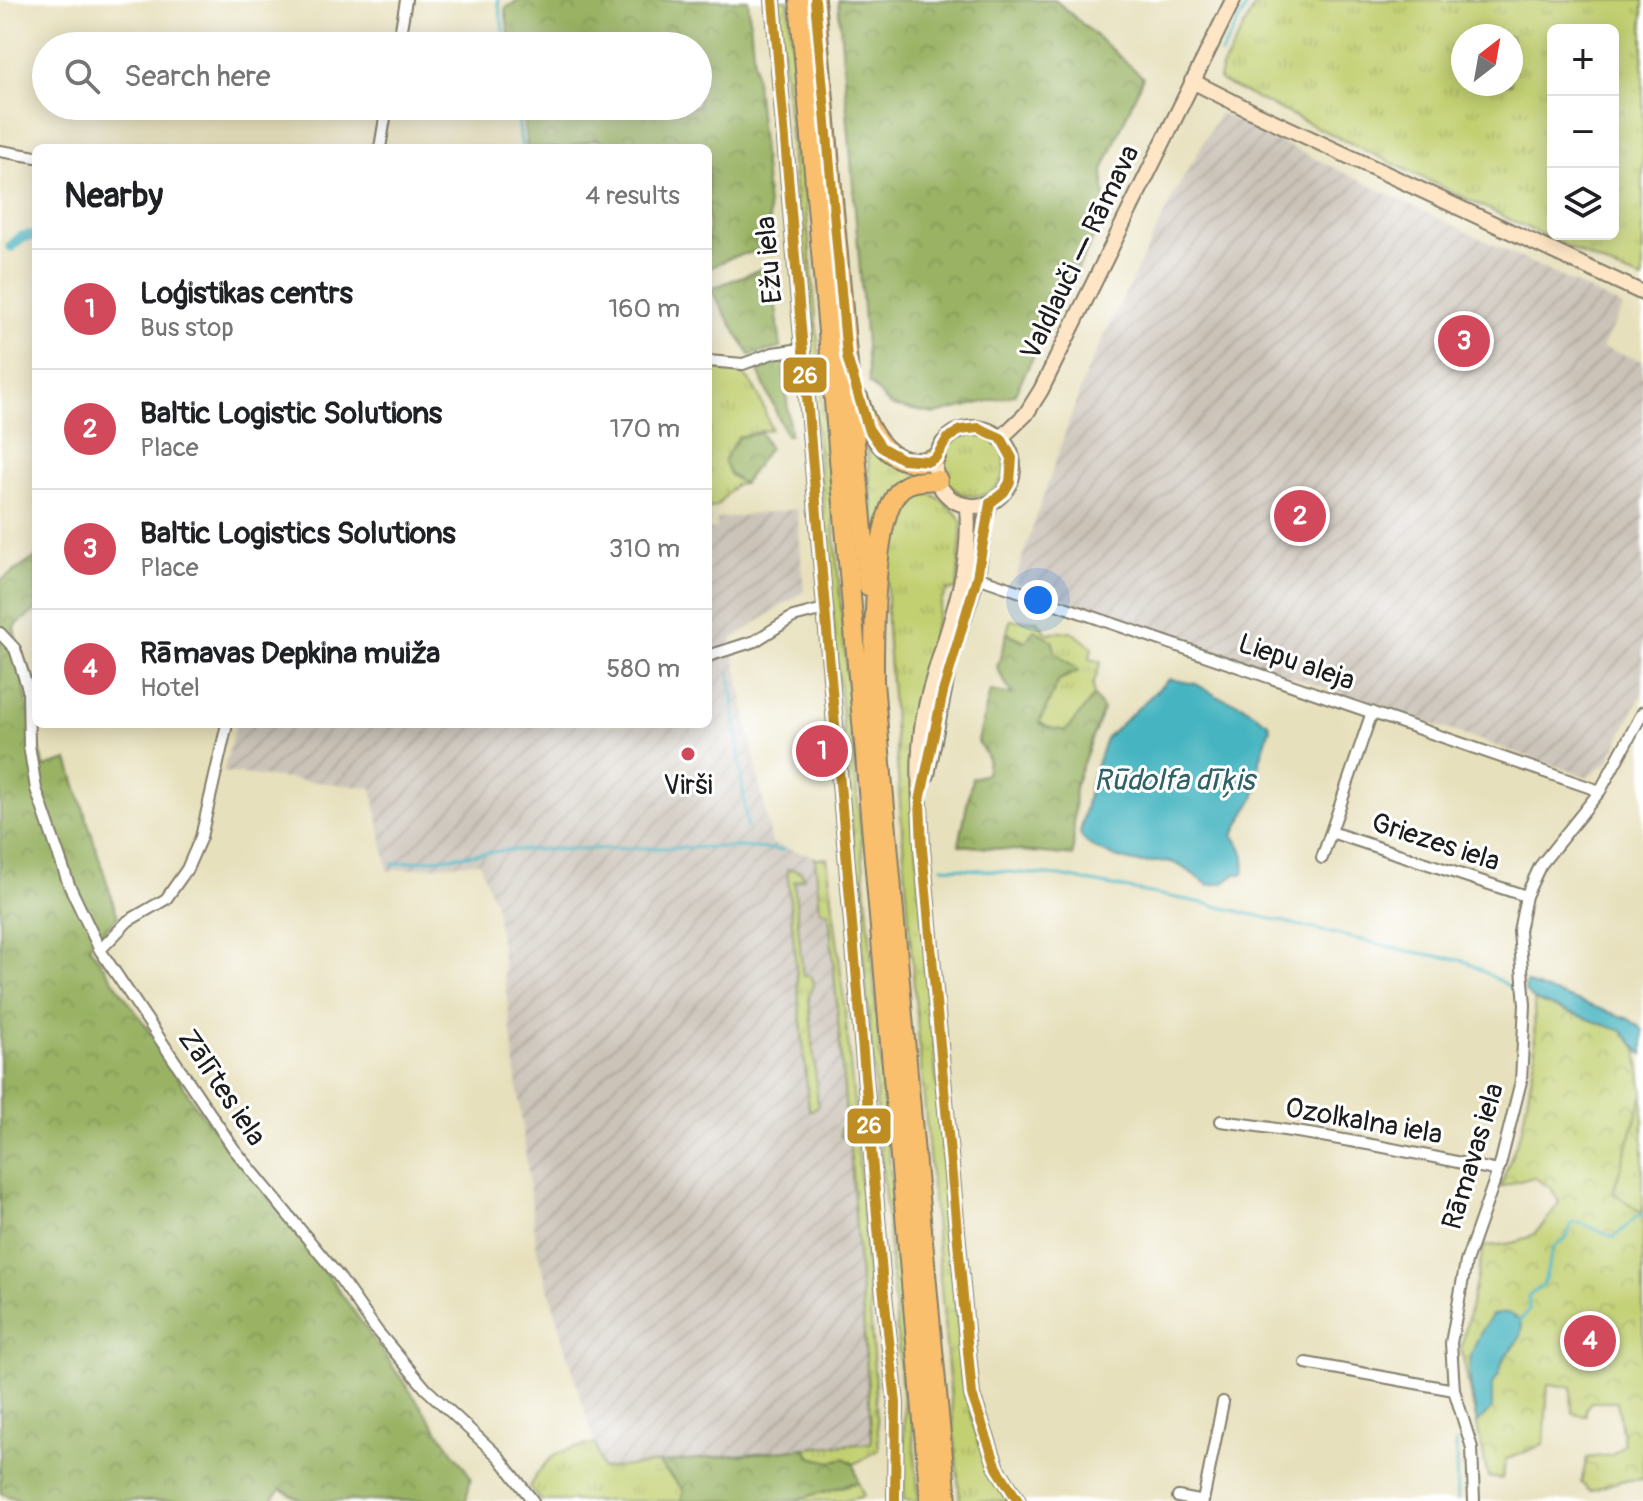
<!DOCTYPE html>
<html lang="en">
<head>
<meta charset="utf-8">
<style>
  :root { --surface:#fff; --page:#f6f6f6; --text:#202124; --muted:#757577; --line:#e0e0e0; --accent:#d1495b }
  body { margin:0; font-family:Pangolin,sans-serif; background:var(--page); color:var(--text) }
  .controls { position:absolute; right:24px; top:24px; display:grid; overflow:hidden; border-radius:12px; box-shadow:0 4px 20px #0003 }
  .controls button { width:72px; height:72px; display:grid; place-items:center; padding:0; border:0; border-bottom:2px solid var(--line); background:var(--surface); color:var(--text); font:40px sans-serif }
  .compass { position:absolute; left:1451px; top:24px; width:72px; height:72px; border-radius:50%; background:var(--surface); box-shadow:0 4px 20px #0003; rotate:31deg }
  .you { position:absolute; left:1038px; top:600px; width:28px; height:28px; margin:-20px; border:6px solid #fff; border-radius:50%; background:#1a73e8; box-shadow:0 0 0 12px #1a73e833 }
  .badge { display:grid; place-items:center; width:52px; height:52px; border-radius:50%; background:var(--accent); color:#fff; font-size:26px; font-weight:700 }
  .pin { position:absolute; translate:-50% -50%; border:4px solid #fff; box-shadow:0 2px 8px #0006 }
  .list { margin:0; padding:0; list-style:none }
  h2 { display:flex; justify-content:space-between; align-items:center; height:104px; margin:0; padding:0 32px; font-size:34px }
  h2 small { font-size:26px; font-weight:400; color:var(--muted) }
  .list li { display:grid; grid-template-columns:52px 1fr auto; gap:24px; align-items:center; box-sizing:border-box; height:120px; padding:0 32px; border-top:2px solid var(--line) }
  .list b { display:block; font-size:30px; white-space:nowrap }
  .list p { margin:0; font-size:26px; white-space:nowrap; color:var(--muted) }
  .list em { font-size:26px; font-style:normal; color:var(--muted) }
  .icon { flex:none; width:44px; height:44px; fill:none; stroke:currentColor; stroke-width:2; stroke-linecap:round; stroke-linejoin:round }
  .map { position:relative; flex:none; width:1643px; height:1501px; overflow:hidden }
  .search { position:absolute; background:var(--surface); box-shadow:0 4px 20px #0003; left:32px; top:32px; width:680px; height:88px; display:flex; align-items:center; gap:20px; box-sizing:border-box; padding:0 28px; border-radius:44px; color:var(--muted); font-size:30px }
  .panel { position:absolute; background:var(--surface); box-shadow:0 4px 20px #0003; left:32px; top:144px; width:680px; height:584px; border-radius:12px }
  .map>svg:first-child { display:block }
</style>
</head>
<body>
<div class="map">
<svg width="1643" height="1501" viewBox="0 0 1643 1501">
  <defs>
    <pattern id="industrial-furrows" width="10" height="10" patternUnits="userSpaceOnUse" patternTransform="scale(2)"><rect width="10" height="10" fill="#cbc3b8"/><path d="M-1 1l2-2M0 10L10 0M9 11l2-2" fill="none" stroke="#aea79e"/></pattern>
    <pattern id="grass-tufts" width="24" height="20" patternUnits="userSpaceOnUse" patternTransform="scale(2)"><rect width="24" height="20" fill="#c2d072"/><path d="M3 7l-1-3M5 7V3M7 7l1-3M15 17l-1-3M17 17v-4M19 17l1-3" fill="none" stroke="#a6b262"/></pattern>
    <pattern id="forest-crowns" width="20" height="18" patternUnits="userSpaceOnUse" patternTransform="scale(2)"><rect width="20" height="18" fill="#99b264"/><path d="M2 6a3 3 0 1 1 6 0M12 15a3 3 0 1 1 6 0" fill="none" stroke="#839856"/></pattern>
    <pattern id="park-crowns" width="20" height="18" patternUnits="userSpaceOnUse" patternTransform="scale(2)"><rect width="20" height="18" fill="#c2d072"/><path d="M2 6a3 3 0 1 1 6 0M12 15a3 3 0 1 1 6 0" fill="none" stroke="#a6b262"/></pattern>
  </defs>
  <rect width="100%" height="100%" fill="#fff"/>
  <filter id="ink" filterUnits="userSpaceOnUse"><feTurbulence type="fractalNoise" baseFrequency=".0125" numOctaves="2"/><feDisplacementMap in="SourceGraphic" scale="16" xChannelSelector="R" yChannelSelector="G"/><feConvolveMatrix kernelMatrix="1 2 1 2 8 2 1 2 1" color-interpolation-filters="sRGB"/></filter>
  <filter id="wash" filterUnits="userSpaceOnUse"><feTurbulence type="fractalNoise" baseFrequency=".006" numOctaves="4" result="noise"/><feDisplacementMap in="SourceGraphic" scale="32" xChannelSelector="R" yChannelSelector="G"/><feGaussianBlur stdDeviation="1.8" result="paint"/><feColorMatrix in="noise" values="0 0 0 0 0 0 0 0 0 0 0 0 0 0 0 0 0 1.4 0 .05"/><feComposite in="paint" operator="in"/></filter>
  <g filter="url(#wash)">
    <rect width="100%" height="100%" fill="#e7e0bc"/>
    <path fill="url(#industrial-furrows)" d="M1220,113L1623,307L1602,348L1643,361V691L1608,762L1588,777L1014,582L1086,373L1175,193Z
      M797,509L804,591L731,640L772,844L828,860L876,1441L602,1469L537,1250L496,907L479,862L388,871L372,788L223,772L236,724H708V530L717,528L716,519Z"/>
    <path fill="url(#grass-tufts)" stroke="#6f7647" stroke-width="2" fill-rule="evenodd" d="M778,0H788L919,1501H904V1411Z
      M1258,0H1643V280L1618,271L1222,82L1219,79L1221,70ZM1553,30H1613V234H1553ZM1463,36H1511V84H1463Z
      M708,365C753,365 758,393 771,429L738,437L730,475L743,484L735,485L717,506L708,509Z
      M943 465a31 31 0 1 1 62 0a31 31 0 1 1-62 0Z
      M867,440L919,471L877,553L866,441Z
      M923,491C938,495 955,509 962,522L957,589L947,591L942,599L917,697L914,819L963,1385L979,1444L1008,1501H960L913,975L887,629C887,597 885,530 902,503C907,495 914,492 923,491Z
      M1010,620L1037,621L1047,633L1071,631L1092,647L1090,659L1101,662L1093,685L1094,696L1066,731L1050,728L1039,722L1059,680L1078,670L1056,653L1007,633Z
      M815,858H827C853,1054 867,1252 879,1450L854,1464L844,1458L832,1462L810,1457L806,1448L871,1443L872,1439L849,1135L840,1136V1128L847,1127L829,912L820,910Z
      M787,869L801,871L804,878L794,881L803,976H810L814,981L809,997L818,1106L812,1110H809L808,1099Z
      M1643,1094V1214H1642L1613,1193Z
      M595,1444L602,1469L658,1463L684,1490L681,1501H542L529,1487C548,1454 557,1450 595,1444Z
      M858,1482L864,1496L845,1501H791Z"/>
    <path fill="url(#forest-crowns)" stroke="#5a6740" stroke-width="2" d="M518,0H748L772,248L732,257L708,269V148H608L597,139L566,148H527L521,106H698V46H511L505,9Z
      M838,0H1055L1143,77L1103,170L1106,213L1014,395L935,414L891,406L869,383Z
      M771,265L781,348L750,355L710,289Z
      M783,356L790,435H786L754,362Z
      M761,433L769,448L743,484L730,475L724,460L738,437Z
      M36,557V610L14,627L27,703L44,767L68,760L118,917L89,946L146,1026L199,1111L306,1244L471,1477L466,1501H303L281,1489L271,1501H21L0,1493V581Z
      M1034,630L1052,640L1056,653L1079,671L1059,680L1039,723L1050,728L1066,731L1094,696L1103,710L1075,785L1073,856L959,845L972,778L986,774L988,759L978,741L990,691L1012,695L997,668L1007,633L1025,642Z
      M806,1448L810,1457L832,1462L844,1458L854,1464L858,1482L791,1501H681L684,1490L658,1463Z"/>
    <path fill="url(#park-crowns)" stroke="#6f7647" stroke-width="2" d="M1534,1000L1622,1031L1637,1048L1643,1094L1613,1192L1643,1214V1479L1620,1481L1590,1491L1581,1483L1587,1458L1612,1455L1624,1444L1617,1402H1591L1586,1408V1416L1572,1414L1571,1387L1548,1384L1544,1445C1530,1448 1520,1456 1506,1459L1502,1479L1488,1477L1461,1349L1484,1246C1527,1243 1535,1240 1559,1202L1551,1188L1533,1177L1500,1187L1522,1128L1535,1057Z"/>
    <path fill="#47b5c1" stroke="#32686e" stroke-width="2" d="M1169,679L1196,684L1219,697L1241,704L1268,723L1270,728L1260,760L1255,796L1233,835C1242,846 1247,860 1243,874H1236L1224,883L1208,885C1195,876 1186,867 1171,862C1163,859 1150,864 1140,863C1124,861 1085,849 1080,834L1090,785L1106,738Z
      M1526,983L1629,1019L1643,1030V1055L1622,1031L1534,1000L1525,991Z
      M1508,1313L1520,1320L1522,1328L1520,1338L1503,1359L1499,1374L1492,1384V1408L1477,1424C1469,1372 1460,1361 1492,1315Z"/>
    <g fill="none" stroke-linecap="round" stroke-linejoin="round">
      <path stroke="#47b5c1" stroke-width="3" d="M498,0L506,46
        M1221,54L1250,0
        M516,106L522,148
        M708,518V523
        M730,672L747,828
        M392,864L509,850L739,847L783,850
        M942,867L1060,876L1203,903L1408,951L1465,961L1510,987
        M1518,1323L1529,1310L1528,1296L1543,1286L1553,1248L1567,1237L1571,1224L1582,1223L1614,1238L1636,1217L1643,1215
        M1456,1443L1457,1501"/>
      <path stroke="#47b5c1" stroke-width="11" d="M11,247L21,237L36,235"/>
    </g>
  </g>
  <g filter="url(#ink)">
    <g fill="none" stroke-linecap="round" stroke-linejoin="round">
      <g stroke="#827e6c" stroke-width="14">
        <path id="minor" d="M398,46L406,0
          M380,148L387,106
          M0,151L36,157
          M708,361L743,364L773,353L801,349
          M977,577L1600,791
          M0,633L15,649L28,689L29,745L36,789L69,885L100,950L234,1149L339,1277L377,1331L426,1389L499,1457L533,1501
          M708,656L755,641L793,617L824,609
          M1331,832L1526,896
          M1322,858L1372,712
          M100,950L128,921L166,899L187,869L201,837L227,724
          M1221,1121C1314,1133 1406,1150 1498,1171
          M1306,1363L1454,1390
          M1178,1497L1199,1501
          M1203,1501L1223,1402
          M1474,1501L1472,1448L1454,1390L1451,1343L1466,1262L1500,1165L1521,1081L1525,1005L1519,931L1526,896L1540,866L1600,791L1643,712"/>
      </g>
      <g stroke="#827e6c" stroke-width="18">
        <path id="secondary" d="M773,0L883,1286L896,1403L895,1501
          M1192,81L1251,111L1643,293
          M935 467a39 39 0 1 1 78 0a39 39 0 1 1-78 0Z
          M1001,438L1026,414L1041,390L1233,0
          M967,505C973,578 944,633 927,702C915,749 920,799 922,848L972,1395L997,1468L1018,1501
          M927,775L949,666L977,577L985,521L990,503"/>
      </g>
      <g stroke="#827e6c" stroke-width="22">
        <path id="trunk" d="M815,0L868,586
          M859,399C868,434 894,477 936,457
          M914,1143L874,682C874,643 872,513 902,488C912,480 925,481 938,480"/>
      </g>
      <g stroke="#827e6c" stroke-width="22">
        <path id="motorway" d="M799,0L930,1501
          M914,1143L947,1501"/>
      </g>
      <use href="#minor" stroke="#fff" stroke-width="10"/>
      <use href="#secondary" stroke="#fde5c5" stroke-width="14"/>
      <use href="#trunk" stroke="#f9bf6d" stroke-width="18"/>
      <use href="#motorway" stroke="#f9bf6d" stroke-width="18"/>
      <g stroke="#fff" stroke-width="16">
        <path id="bus-1" d="M773,0L883,1286L896,1403L895,1501
          M815,0L847,357L868,428L881,447L902,459L929,461L936,457L947,439L960,430L979,428L1001,438L1012,458L1010,482L1004,492L990,503L977,577L943,692L920,801L922,848L972,1395L997,1468L1018,1501"/>
      </g>
      <use href="#bus-1" stroke="#be8e24" stroke-width="10"/>
    </g>
  </g>
  <circle fill="#d1495b" stroke="#fff" stroke-width="3" cx="688" cy="754" r="8"/>
  <g text-anchor="middle" stroke-width="6" stroke-linejoin="round" paint-order="stroke">
    <g font-size="28" fill="#1c1c1c" stroke="#fff">
      <text transform="translate(1079 252) rotate(-64)" y="10">Valdlauči — Rāmava</text>
      <text transform="translate(768 260) rotate(-95)" y="10">Ežu iela</text>
      <text transform="translate(1297 661) rotate(19)" y="10">Liepu aleja</text>
      <text transform="translate(1436 841) rotate(18)" y="10">Griezes iela</text>
      <text transform="translate(223 1087) rotate(56)" y="10">Zālītes iela</text>
      <text transform="translate(1364 1120) rotate(10)" y="10">Ozolkalna iela</text>
      <text transform="translate(1472 1156) rotate(-73)" y="10">Rāmavas iela</text>
    </g>
    <g font-size="28" fill="#1c1c1c" stroke="#fff">
      <text x="688" y="794">Virši</text>
    </g>
    <g font-size="30" font-style="italic" fill="#2f6166" stroke="#fff">
      <text x="1174" y="790">Rūdolfa dīķis</text>
    </g>
  </g>
  <g stroke="#fff" stroke-width="3">
    <rect x="782" y="356" width="46" height="38" rx="8" fill="#be8e24"/>
    <rect x="846" y="1107" width="46" height="38" rx="8" fill="#be8e24"/>
  </g>
  <g font-size="22" text-anchor="middle" font-weight="bold" fill="#fff">
    <text x="805" y="383">26</text>
    <text x="869" y="1133">26</text>
  </g>
</svg>
<div class="controls">
<button>+</button>
<button>−</button>
<button><svg class="icon" aria-label="layers" viewBox="0 0 24 24"><path d="M12 4l9 5-9 5-9-5zM3 14l9 5 9-5"/></svg></button>
</div>
<svg class="compass" viewBox="-18 -18 36 36"><path d="M0-13l5 13h-10z" fill="#e53935"/><path d="M0 13l5-13h-10z" fill="#757577"/></svg>
<div class="you"></div>
<div class="pin badge" style="left:822px;top:751px">1</div>
<div class="pin badge" style="left:1300px;top:516px">2</div>
<div class="pin badge" style="left:1464px;top:341px">3</div>
<div class="pin badge" style="left:1590px;top:1341px">4</div>
<div class="search"><svg class="icon" aria-label="search" viewBox="0 0 24 24"><circle cx="10" cy="10" r="6"/><path d="M15 15l6 6"/></svg>Search here</div>
<section class="panel">
<h2>Nearby<small>4 results</small></h2>
<ul class="list">
<li><span class="badge">1</span><div><b>Loģistikas centrs</b><p>Bus stop</p></div><em>160 m</em></li>
<li><span class="badge">2</span><div><b>Baltic Logistic Solutions</b><p>Place</p></div><em>170 m</em></li>
<li><span class="badge">3</span><div><b>Baltic Logistics Solutions</b><p>Place</p></div><em>310 m</em></li>
<li><span class="badge">4</span><div><b>Rāmavas Depkina muiža</b><p>Hotel</p></div><em>580 m</em></li>
</ul>
</section>
</div>
</body>
</html>
